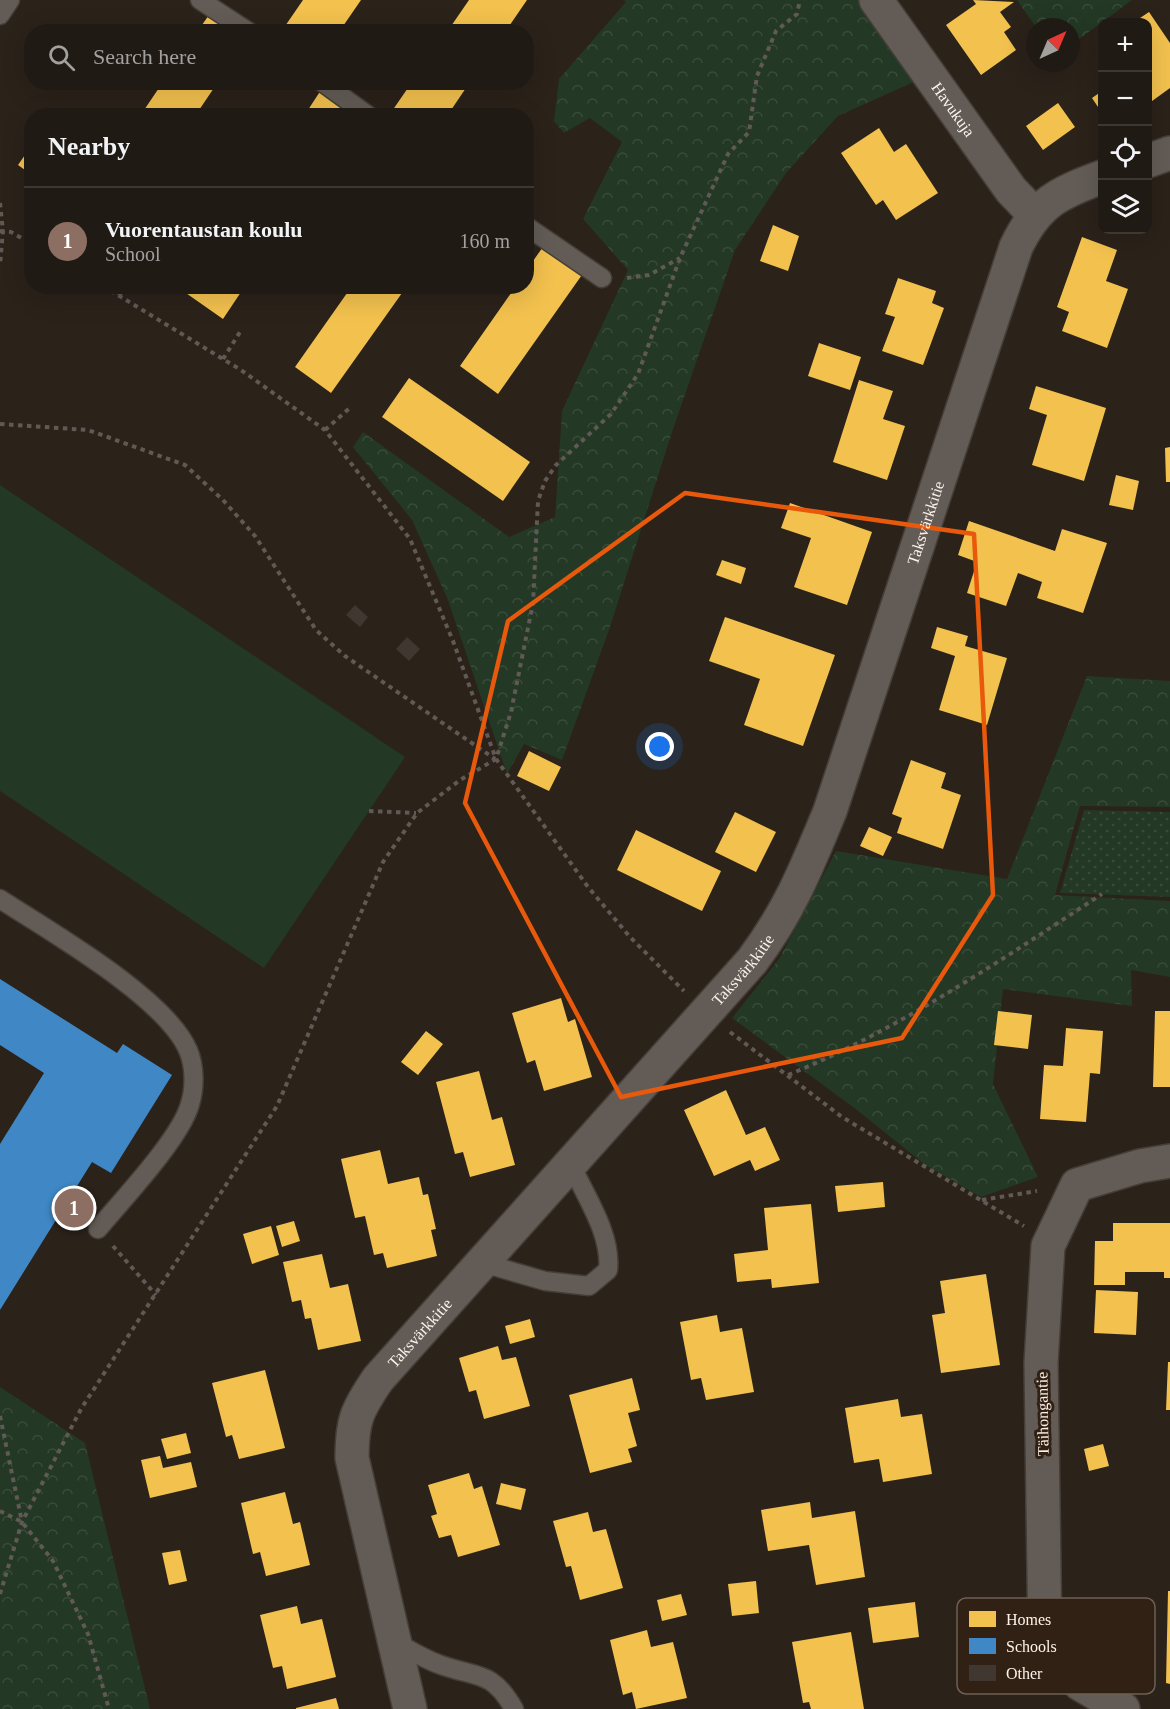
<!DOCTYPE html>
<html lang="en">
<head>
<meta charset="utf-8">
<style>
  :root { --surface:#201a14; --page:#28231d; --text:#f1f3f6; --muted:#a2a1a0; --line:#3d3834; --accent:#b4a9a1 }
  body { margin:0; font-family:"Times New Roman",serif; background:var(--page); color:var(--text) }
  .controls { position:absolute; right:18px; top:18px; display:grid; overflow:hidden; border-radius:12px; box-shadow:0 6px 24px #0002 }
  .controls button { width:54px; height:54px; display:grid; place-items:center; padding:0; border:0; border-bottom:2px solid var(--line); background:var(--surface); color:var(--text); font:30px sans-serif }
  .compass { position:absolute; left:1026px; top:18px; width:54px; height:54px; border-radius:50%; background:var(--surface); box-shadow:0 6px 24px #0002; rotate:44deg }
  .you { position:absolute; left:660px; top:747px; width:21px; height:21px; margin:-15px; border:4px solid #fff; border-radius:50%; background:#1a73e8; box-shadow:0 0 0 9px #1a73e833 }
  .badge { display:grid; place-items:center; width:39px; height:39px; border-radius:50%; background:var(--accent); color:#fff; font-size:20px; font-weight:700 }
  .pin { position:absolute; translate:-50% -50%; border:3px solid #fff; box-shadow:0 2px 6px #0006 }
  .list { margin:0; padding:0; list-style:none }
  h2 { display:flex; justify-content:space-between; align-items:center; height:78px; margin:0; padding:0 24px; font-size:26px }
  h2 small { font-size:20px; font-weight:400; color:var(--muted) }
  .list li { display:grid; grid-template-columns:39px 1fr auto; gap:18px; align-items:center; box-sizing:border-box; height:108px; padding:0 24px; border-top:2px solid var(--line) }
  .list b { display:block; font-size:22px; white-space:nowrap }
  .list p { margin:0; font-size:20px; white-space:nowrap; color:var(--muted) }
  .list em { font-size:20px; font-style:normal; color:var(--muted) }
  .icon { flex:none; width:33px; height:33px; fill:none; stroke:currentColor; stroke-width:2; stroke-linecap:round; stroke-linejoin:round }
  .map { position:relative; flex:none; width:1170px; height:1709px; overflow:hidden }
  .search { position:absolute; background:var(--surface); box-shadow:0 6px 24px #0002; left:24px; top:24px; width:510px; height:66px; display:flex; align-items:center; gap:15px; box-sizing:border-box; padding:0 21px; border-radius:24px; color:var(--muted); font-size:22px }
  .panel { position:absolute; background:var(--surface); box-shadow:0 6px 24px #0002; left:24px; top:108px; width:510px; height:186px; border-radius:24px }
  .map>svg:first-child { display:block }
</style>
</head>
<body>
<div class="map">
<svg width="1170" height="1709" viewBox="0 0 1170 1709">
  <defs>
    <pattern id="forest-crowns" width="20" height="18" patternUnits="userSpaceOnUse" patternTransform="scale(1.5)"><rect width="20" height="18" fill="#233825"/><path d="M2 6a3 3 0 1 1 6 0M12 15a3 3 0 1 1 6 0" fill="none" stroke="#394c3a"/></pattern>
    <pattern id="park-dots" width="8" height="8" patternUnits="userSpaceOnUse" patternTransform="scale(1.5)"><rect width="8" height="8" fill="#233825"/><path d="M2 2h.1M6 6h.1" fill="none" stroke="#394c3a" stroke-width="1.8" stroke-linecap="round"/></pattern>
  </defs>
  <rect width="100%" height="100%" fill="#2b221a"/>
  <path fill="url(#forest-crowns)" d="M624,0H863L918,80L838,116L786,173L735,250L671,435L610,627L562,760L524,744L507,774L448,600L412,520L353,447L363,432L509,537L555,517L562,411L628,270L583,219L622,142L590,118L564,133L554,121L559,79L626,2Z
    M1017,0H1132L1071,45V27H1036Z
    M1087,676L1170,681V807L1080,806L1055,895L1170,901V977L1131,970L1132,1006L1003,989L993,1084L1038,1177L981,1197L924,1164L857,1110L732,1018L779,959L836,851L1007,879Z
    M0,1387L85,1443L150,1709H0Z"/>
  <path fill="url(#park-dots)" d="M1084,810L1170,812V897L1060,893Z"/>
  <path fill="#233825" d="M0,485L405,757L264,968L0,791Z"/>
  <path fill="#f2c14e" d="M303,0H361L339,32H281Z
    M469,0H527L505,32H447Z
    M973,0L1014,2L1000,12L1011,27L1004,32L1016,50L981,75L946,25L976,4Z
    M1149,12L1170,43V88L1148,104V22H1134Z
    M209,15L234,32H197Z
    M163,82H218L195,116H140Z
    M412,82H470L447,116H392L390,114Z
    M321,90L357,116H304Z
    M1102,91V113L1092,98Z
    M1058,103L1075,127L1043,150L1026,126Z
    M879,128L894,152L906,144L938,193L896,220L883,200L876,205L841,153Z
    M32,145V175L18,165Z
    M773,225L799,236L788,271L760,261Z
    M1082,237L1117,250L1106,281L1128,289L1107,348L1062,331L1069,312L1057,307Z
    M545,244L584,272L498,394L460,366L516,286H526V271Z
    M898,278L936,291L932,303L944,308L923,365L882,351L895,317L885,314Z
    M186,286H245L223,319L183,291Z
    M352,286H407L331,393L295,367Z
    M819,343L861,357L850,390L808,376Z
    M409,378L530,462L503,501L382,417Z
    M859,380L893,391L883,419L905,426L887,480L833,462Z
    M1036,386L1106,408L1084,481L1032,465L1047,415L1029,409Z
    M1170,447V482H1166L1165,448Z
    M1116,475L1139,481L1133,510L1109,505Z
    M790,503L872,532L847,605L794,587L811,538L781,528Z
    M969,521L1055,551L1062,529L1107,543L1083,613L1037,598L1042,582L1018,573L1006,606L967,593L977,562L958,555Z
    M722,560L746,568L741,584L716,575Z
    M725,617L835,655L803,746L744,725L760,679L709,661Z
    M937,627L968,636L965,646L1007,658L987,725L939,710L955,656L931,648Z
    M529,751L561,767L549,791L517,776Z
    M911,760L946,773L941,788L961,795L943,849L897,833L902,818L892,814Z
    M735,812L776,832L756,872L715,852Z
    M869,827L892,837L883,856L860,846Z
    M636,830L721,871L702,911L617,870Z
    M561,998L568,1022L575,1019L592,1077L544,1091L535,1060L527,1063L512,1013Z
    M998,1011L1032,1015L1028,1049L994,1045Z
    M1155,1011H1170V1087H1153Z
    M1066,1028L1103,1031L1100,1074L1090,1073L1086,1122L1040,1119L1044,1065L1063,1066Z
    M426,1031L443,1044L418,1075L401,1062Z
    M479,1071L492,1120L502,1117L515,1165L470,1177L463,1152L455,1154L436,1082Z
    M726,1090L746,1135L765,1127L780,1160L755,1171L750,1160L714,1176L684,1110Z
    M380,1150L388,1184L419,1177L423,1195L428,1194L436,1229L431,1230L437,1256L387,1268L383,1253L374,1255L365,1216L355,1218L341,1159Z
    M883,1182L885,1207L838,1212L835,1186Z
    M811,1204L819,1283L772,1288L771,1279L737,1282L734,1254L768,1250L764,1208Z
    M294,1221L300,1241L282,1247L276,1226Z
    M1113,1223H1170V1278H1164V1272H1125V1285H1094L1095,1241H1113Z
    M271,1226L279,1255L252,1264L243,1234Z
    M322,1254L330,1288L348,1284L361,1341L318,1350L311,1318L305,1319L301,1300L292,1302L283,1262Z
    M986,1274L1000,1365L941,1373L932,1315L945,1313L940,1281Z
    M1096,1290L1138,1292L1136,1335L1094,1333Z
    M717,1315L720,1332L742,1328L754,1392L706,1400L701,1378L691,1380L680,1322Z
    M530,1319L535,1337L510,1344L505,1326Z
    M498,1346L502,1360L516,1357L530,1406L484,1419L476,1390L469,1392L459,1358Z
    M1168,1362H1170V1410H1166Z
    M265,1370L285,1448L239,1459L232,1435L226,1437L212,1383Z
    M632,1378L640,1410L628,1413L637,1446L628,1449L632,1462L590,1473L569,1395Z
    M898,1399L901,1417L922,1414L932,1474L883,1482L879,1459L854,1463L845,1408Z
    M186,1433L191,1453L167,1459L161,1439Z
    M1103,1444L1109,1466L1089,1471L1084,1449Z
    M160,1456L163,1468L191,1462L197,1487L150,1498L141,1460Z
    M469,1473L474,1489L482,1486L500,1545L458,1557L451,1535L439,1538L431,1516L437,1514L428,1485Z
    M501,1483L526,1489L521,1510L496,1504Z
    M285,1492L293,1524L300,1522L310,1565L266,1576L260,1552L253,1554L241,1503Z
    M810,1502L812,1518L855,1511L865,1577L816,1585L809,1545L768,1551L761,1510Z
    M588,1512L593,1532L606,1529L623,1588L580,1600L571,1566L566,1567L553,1521Z
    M180,1550L187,1581L169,1585L162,1553Z
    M756,1581L759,1613L732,1616L728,1584Z
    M1168,1591H1170V1684L1166,1683Z
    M681,1594L687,1615L662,1621L657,1600Z
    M915,1602L919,1637L873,1643L868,1608Z
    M297,1606L301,1624L322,1619L336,1677L287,1689L282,1666L273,1668L260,1615Z
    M647,1630L651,1647L673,1642L687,1698L636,1709L632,1692L623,1695L610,1640Z
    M851,1632L864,1709H811L809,1702L803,1703L792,1642Z
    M336,1698L339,1709H296V1708Z"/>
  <path fill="#3f88c5" d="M0,979L117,1053L123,1044L172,1075L111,1173L92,1162L0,1310V1144L44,1073L0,1045Z"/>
  <path fill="#403830" d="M355,605L368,617L360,627L346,615Z
    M407,637L420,649L409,661L396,649Z"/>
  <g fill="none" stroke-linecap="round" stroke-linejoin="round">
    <g stroke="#453e38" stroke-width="21">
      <path id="service" d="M200,0L249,32
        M0,15L10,0
        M322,82L369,116
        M526,226L602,278
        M0,899C49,931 165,997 188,1050C195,1066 195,1088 190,1104C181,1138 122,1200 98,1229
        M483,1263L545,1281L589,1286L608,1270C612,1234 585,1196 571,1164
        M394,1641C409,1650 424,1659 441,1665C477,1678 492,1670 514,1709"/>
    </g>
    <g stroke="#453e38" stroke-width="36">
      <g id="minor">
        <path id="s1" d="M876,0L1011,190L1034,214"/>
        <path d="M1148,161L1170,153"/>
        <path id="s2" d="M410,1709L352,1458C352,1420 357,1410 378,1379L752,961C790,910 806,869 830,811L1016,247C1037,203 1058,193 1102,177"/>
        <path d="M1123,1709L1080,1684L1045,1641L1041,1363L1048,1246L1077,1185L1140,1166L1170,1161"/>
      </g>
    </g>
    <path stroke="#615955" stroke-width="4" stroke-dasharray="4.5 4.5" stroke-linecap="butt" d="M0,203L3,231L0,265
      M0,231L11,232L32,244
      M627,278L649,275L680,258
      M103,286L241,370L325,430L410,539L453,641L496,759L588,887L630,937L684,991
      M119,296L125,286
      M223,359L240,332
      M0,424L88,430L185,465L223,500L255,536L316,630L345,656L495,759
      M325,430L352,406
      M369,811L416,813
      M730,1032L842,1117L1024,1226
      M788,1075C900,1029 1001,960 1102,894
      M982,1200L1037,1191
      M113,1246L156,1295
      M0,1416L22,1522
      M0,1511L22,1522L53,1561L88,1634L109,1709
      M0,1594L22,1522L81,1409L277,1106L383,862L417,813L460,780L496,759L511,712L533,603L538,501L545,481L556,465L611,414L638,374L680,258L728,154L749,132L757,76L776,31L797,14L800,0"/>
    <use href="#service" stroke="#635c56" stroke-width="18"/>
    <use href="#minor" stroke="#635c56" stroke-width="33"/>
  </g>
  <path fill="none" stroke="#e8590c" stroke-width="4.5" stroke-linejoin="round" d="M685,493L974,534L993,895L902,1038L621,1097L465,803L508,621Z"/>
  <g text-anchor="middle" stroke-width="6" stroke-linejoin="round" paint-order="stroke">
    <g font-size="16" fill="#fdf2e9" stroke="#312114">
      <text dy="6" stroke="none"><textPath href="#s1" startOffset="134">Havukuja</textPath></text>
      <text dy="6" stroke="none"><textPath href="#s2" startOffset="1377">Taksvärkkitie</textPath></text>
      <text dy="6" stroke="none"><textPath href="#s2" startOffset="891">Taksvärkkitie</textPath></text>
      <text dy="6" stroke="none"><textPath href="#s2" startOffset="405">Taksvärkkitie</textPath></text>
      <text transform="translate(1042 1414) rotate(-91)" y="6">Täihongantie</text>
    </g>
  </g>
  <rect x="957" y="1598" width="198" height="96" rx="9" fill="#312114" stroke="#6e6054" stroke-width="1.5"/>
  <rect x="969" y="1611" width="27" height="16" fill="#f2c14e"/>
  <rect x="969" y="1638" width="27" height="16" fill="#3f88c5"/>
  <rect x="969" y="1665" width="27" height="16" fill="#403830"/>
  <g font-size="16" fill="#fdf2e9">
    <text x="1006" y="1625">Homes</text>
    <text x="1006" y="1652">Schools</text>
    <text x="1006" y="1679">Other</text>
  </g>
</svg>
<div class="controls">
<button>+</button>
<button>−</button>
<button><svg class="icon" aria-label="locate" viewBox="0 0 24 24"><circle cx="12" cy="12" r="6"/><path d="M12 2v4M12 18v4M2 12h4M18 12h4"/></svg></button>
<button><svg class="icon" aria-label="layers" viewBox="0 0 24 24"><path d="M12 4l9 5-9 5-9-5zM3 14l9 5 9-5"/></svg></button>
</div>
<svg class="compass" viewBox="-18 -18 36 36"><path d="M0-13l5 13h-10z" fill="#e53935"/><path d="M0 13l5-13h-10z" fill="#a2a1a0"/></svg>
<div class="you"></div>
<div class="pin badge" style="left:74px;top:1208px;background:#8d6e63">1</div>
<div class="search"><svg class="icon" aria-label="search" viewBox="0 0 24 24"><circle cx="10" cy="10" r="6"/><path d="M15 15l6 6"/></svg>Search here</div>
<section class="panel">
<h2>Nearby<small></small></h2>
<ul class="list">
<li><span class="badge" style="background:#8d6e63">1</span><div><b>Vuorentaustan koulu</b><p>School</p></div><em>160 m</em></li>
</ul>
</section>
</div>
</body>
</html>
